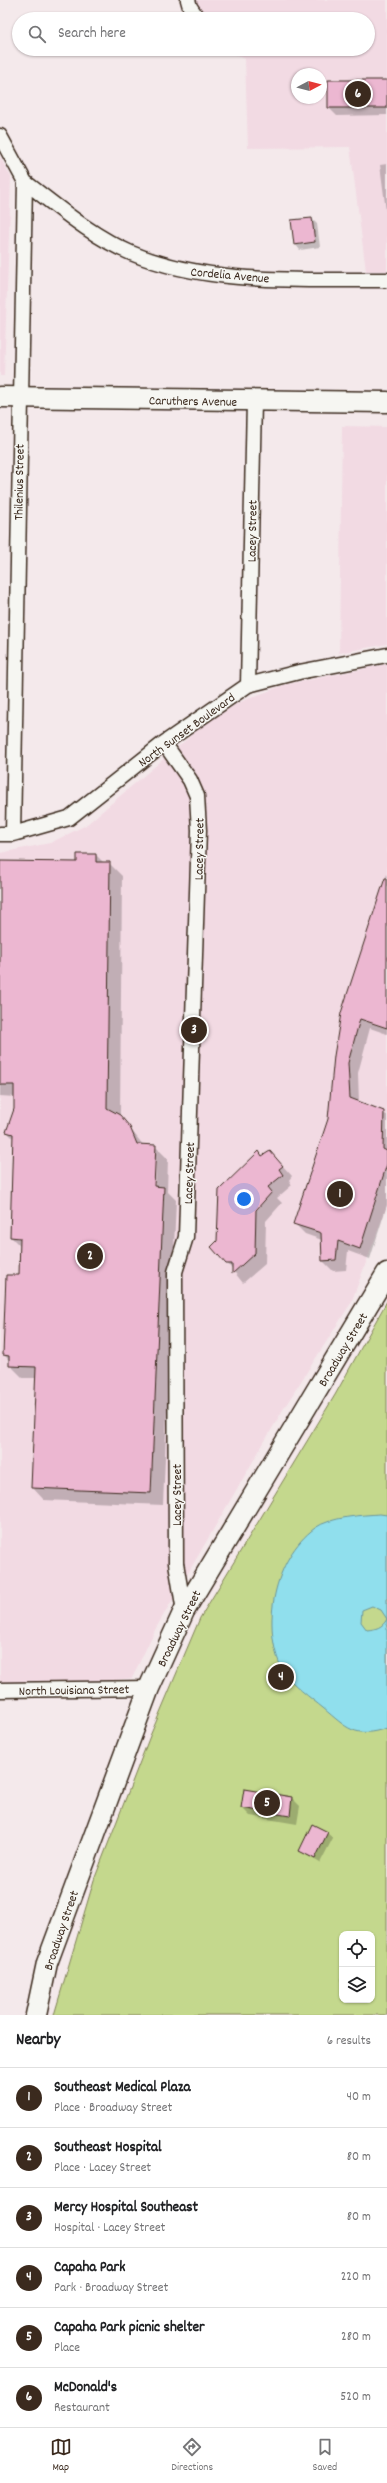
<!DOCTYPE html>
<html lang="en">
<head>
<meta charset="utf-8">
<style>
  :root { --surface:#fff; --page:#f2f2f2; --text:#202124; --muted:#757577; --line:#e0e0e0; --accent:#3b2a1e }
  body { margin:0; font-family:Dekko,sans-serif; background:var(--page); color:var(--text) }
  .controls { position:absolute; right:12px; bottom:12px; display:grid; overflow:hidden; border-radius:8px; box-shadow:0 1px 3px #0004 }
  .controls button { width:36px; height:36px; display:grid; place-items:center; padding:0; border:0; border-bottom:1px solid var(--line); background:var(--surface); color:var(--text); font:20px sans-serif }
  .compass { position:absolute; left:291px; top:68px; width:36px; height:36px; border-radius:50%; background:var(--surface); box-shadow:0 1px 3px #0004; rotate:83deg }
  .you { position:absolute; left:244px; top:1199px; width:14px; height:14px; margin:-10px; border:3px solid #fff; border-radius:50%; background:#1a73e8; box-shadow:0 0 0 6px #1a73e833 }
  .badge { display:grid; place-items:center; width:26px; height:26px; border-radius:50%; background:var(--accent); color:#fff; font-size:13px; font-weight:700 }
  .pin { position:absolute; translate:-50% -50%; border:2px solid #fff; box-shadow:0 1px 4px #0006 }
  .list { margin:0; padding:0; list-style:none }
  h2 { display:flex; justify-content:space-between; align-items:center; height:52px; margin:0; padding:0 16px; font-size:17px }
  h2 small { font-size:13px; font-weight:400; color:var(--muted) }
  .list li { display:grid; grid-template-columns:26px 1fr auto; gap:12px; align-items:center; box-sizing:border-box; height:60px; padding:0 16px; border-top:1px solid var(--line) }
  .list b { display:block; font-size:15px; white-space:nowrap }
  .list p { margin:0; font-size:13px; white-space:nowrap; color:var(--muted) }
  .list em { font-size:13px; font-style:normal; color:var(--muted) }
  .icon { flex:none; width:22px; height:22px; fill:none; stroke:currentColor; stroke-width:2; stroke-linecap:round; stroke-linejoin:round }
  .map { position:relative; flex:none; width:387px; height:2015px; overflow:hidden }
  .search { position:absolute; background:var(--surface); box-shadow:0 1px 3px #0004; left:12px; right:12px; top:12px; height:44px; display:flex; align-items:center; gap:10px; box-sizing:border-box; padding:0 14px; border-radius:22px; color:var(--muted); font-size:15px }
  .sheet { height:412px; background:var(--surface) }
  nav { display:flex; justify-content:space-around; align-items:center; box-sizing:border-box; height:56px; border-top:1px solid var(--line); background:var(--surface); font-size:11px; color:var(--muted) }
  nav a { display:grid; justify-items:center; gap:2px }
  nav .on { color:var(--accent) }
  .map>svg:first-child { display:block }
</style>
</head>
<body>
<div class="map">
<svg width="387" height="2015" viewBox="0 0 387 2015">
  <rect width="100%" height="100%" fill="#f4e9eb"/>
  <filter id="ink" filterUnits="userSpaceOnUse"><feTurbulence type="fractalNoise" baseFrequency=".025" numOctaves="2"/><feDisplacementMap in="SourceGraphic" scale="8" xChannelSelector="R" yChannelSelector="G"/><feConvolveMatrix kernelMatrix="1 2 1 2 8 2 1 2 1" color-interpolation-filters="sRGB"/></filter>
  <g filter="url(#ink)">
    <path fill="#f2dae3" fill-rule="evenodd" d="M183,0H387V271H366L350,147L248,148L245,59L225,49H368V19H187ZM297,74H321V98H297Z
      M0,157L11,177L4,376H0Z
      M342,426L387,427V644L339,653Z
      M387,664V1206L351,1303L284,1408L156,1628L132,1678L99,1682L0,1683V853L50,843L86,825L207,722L240,702L284,685Z"/>
    <path fill="#c4d88d" stroke="#808156" fill-rule="evenodd" d="M387,1301V2015H54L94,1880L150,1736L200,1618L335,1395ZM342,1934H372V2000H342Z"/>
    <path fill="#90dfed" stroke="#6e979a" fill-rule="evenodd" d="M380,1514L387,1515V1728C355,1739 347,1728 323,1708C312,1699 290,1683 283,1671C260,1626 274,1558 315,1528C330,1517 363,1515 380,1514ZM372,1606L381,1610L387,1619C382,1628 376,1629 367,1630L361,1622L362,1610Z"/>
    <path fill="#0003" fill-rule="evenodd" d="M387,81V115L337,116L329,108Z
      M387,164V219L380,165Z
      M312,219L317,224L320,247L300,250L295,244Z
      M96,855L104,863H109L122,876L120,1116L144,1146H155L168,1159L167,1191L176,1200L163,1505L44,1500L32,1487L36,1378H23L10,1365V1361L4,1355L20,1276L21,1247L11,1237L14,1139L7,1132L15,1109V1097L0,1096V862L78,863ZM154,1157H156L155,1191H153Z
      M387,874V1034L370,1028L358,1073L359,1103L387,1115V1205L370,1259L348,1251L346,1270L333,1271L323,1261L322,1240L305,1234L295,1224L329,1120L342,1013Z
      M259,1152L263,1157L270,1152L292,1176L289,1180L292,1185L277,1198L282,1203L266,1221L265,1264L243,1283L227,1263L218,1242Z
      M245,1791L292,1798L300,1806L297,1824L250,1816L242,1808Z
      M327,1833L333,1838L320,1863L300,1851Z"/>
    <path fill="#ecb7d1" stroke="#3b2a1e" d="M328,80H387V108H328Z
      M312,218L315,242L294,245L291,220Z
      M77,854H96V862H110L107,1108L120,1115L130,1127L137,1144L156,1145L154,1186L164,1187L151,1493L31,1488L36,1367L9,1366V1356L3,1355L6,1275H19L20,1238L10,1237L13,1134L6,1132L14,1109V1085H0V861L77,862Z
      M385,878H387V1028L360,1019L348,1063L350,1098L384,1111L383,1149L387,1151V1164L360,1249L338,1241L336,1260L322,1261L321,1233L293,1224L328,1119L334,1056L341,1013Z
      M259,1151L262,1156L270,1151L283,1166L279,1169L283,1175L268,1187L272,1192L256,1210L255,1253L232,1274V1264H226L211,1247L217,1241L219,1190Z
      M244,1789L292,1797L290,1816L241,1808Z
      M312,1824L328,1832L315,1859L299,1851Z"/>
    <g fill="none" stroke-linecap="round" stroke-linejoin="round">
      <g stroke="#3b2a1e" stroke-width="17">
        <path id="street" d="M188,0L190,7L198,19
          M0,136L25,182L13,834
          M25,182C58,207 93,237 131,253C211,286 303,279 387,280
          M248,685L254,401
          M164,743L190,780L197,796L199,830L186,1237L175,1272L176,1563L184,1611
          M0,834H13L69,818L164,743L248,685L299,672L387,655
          M0,1690L149,1688"/>
      </g>
      <g stroke="#3b2a1e" stroke-width="23">
        <path id="secondary" d="M0,397L387,402
          M36,2015L47,1963L149,1688L184,1611L387,1273"/>
      </g>
      <use href="#street" stroke="#f6f6f2" stroke-width="14"/>
      <use href="#secondary" stroke="#f6f6f2" stroke-width="20"/>
    </g>
  </g>
  <g text-anchor="middle" stroke-width="3" stroke-linejoin="round" paint-order="stroke">
    <g font-size="13" fill="#3b2a1e" stroke="#f6f6f2">
      <text transform="translate(230 274) rotate(5)" y="5">Cordelia Avenue</text>
      <text transform="translate(193 400) rotate(1)" y="5">Caruthers Avenue</text>
      <text transform="translate(18 482) rotate(-89)" y="5">Thilenius Street</text>
      <text transform="translate(251 531) rotate(-89)" y="5">Lacey Street</text>
      <text transform="translate(186 729) rotate(-36)" y="5">North Sunset Boulevard</text>
      <text transform="translate(198 849) rotate(-89)" y="5">Lacey Street</text>
      <text transform="translate(188 1173) rotate(-88)" y="5">Lacey Street</text>
      <text transform="translate(342 1349) rotate(-59)" y="5">Broadway Street</text>
      <text transform="translate(176 1495) rotate(-90)" y="5">Lacey Street</text>
      <text transform="translate(178 1628) rotate(-64)" y="5">Broadway Street</text>
      <text transform="translate(74 1689) rotate(-1)" y="5">North Louisiana Street</text>
      <text transform="translate(60 1930) rotate(-71)" y="5">Broadway Street</text>
    </g>
  </g>
</svg>
<div class="controls">
<button><svg class="icon" aria-label="locate" viewBox="0 0 24 24"><circle cx="12" cy="12" r="6"/><path d="M12 2v4M12 18v4M2 12h4M18 12h4"/></svg></button>
<button><svg class="icon" aria-label="layers" viewBox="0 0 24 24"><path d="M12 4l9 5-9 5-9-5zM3 14l9 5 9-5"/></svg></button>
</div>
<svg class="compass" viewBox="-18 -18 36 36"><path d="M0-13l5 13h-10z" fill="#e53935"/><path d="M0 13l5-13h-10z" fill="#757577"/></svg>
<div class="you"></div>
<div class="pin badge" style="left:340px;top:1194px">1</div>
<div class="pin badge" style="left:90px;top:1256px">2</div>
<div class="pin badge" style="left:194px;top:1030px">3</div>
<div class="pin badge" style="left:281px;top:1677px">4</div>
<div class="pin badge" style="left:267px;top:1803px">5</div>
<div class="pin badge" style="left:358px;top:94px">6</div>
<div class="search"><svg class="icon" aria-label="search" viewBox="0 0 24 24"><circle cx="10" cy="10" r="6"/><path d="M15 15l6 6"/></svg>Search here</div>
</div>
<section class="sheet">
<h2>Nearby<small>6 results</small></h2>
<ul class="list">
<li><span class="badge">1</span><div><b>Southeast Medical Plaza</b><p>Place · Broadway Street</p></div><em>40 m</em></li>
<li><span class="badge">2</span><div><b>Southeast Hospital</b><p>Place · Lacey Street</p></div><em>80 m</em></li>
<li><span class="badge">3</span><div><b>Mercy Hospital Southeast</b><p>Hospital · Lacey Street</p></div><em>80 m</em></li>
<li><span class="badge">4</span><div><b>Capaha Park</b><p>Park · Broadway Street</p></div><em>220 m</em></li>
<li><span class="badge">5</span><div><b>Capaha Park picnic shelter</b><p>Place</p></div><em>280 m</em></li>
<li><span class="badge">6</span><div><b>McDonald's</b><p>Restaurant</p></div><em>520 m</em></li>
</ul>
</section>
<nav>
<a class="on"><svg class="icon" aria-label="map" viewBox="0 0 24 24"><path d="M3 6l6-2 6 2 6-2v14l-6 2-6-2-6 2zM9 4v14M15 6v14"/></svg>Map</a>
<a><svg class="icon" aria-label="directions" viewBox="0 0 24 24"><path d="M12 3l9 9-9 9-9-9zM9 14v-3h6M13 9l2 2-2 2"/></svg>Directions</a>
<a><svg class="icon" aria-label="saved" viewBox="0 0 24 24"><path d="M7 4h10v16l-5-4-5 4z"/></svg>Saved</a>
</nav>
</body>
</html>
